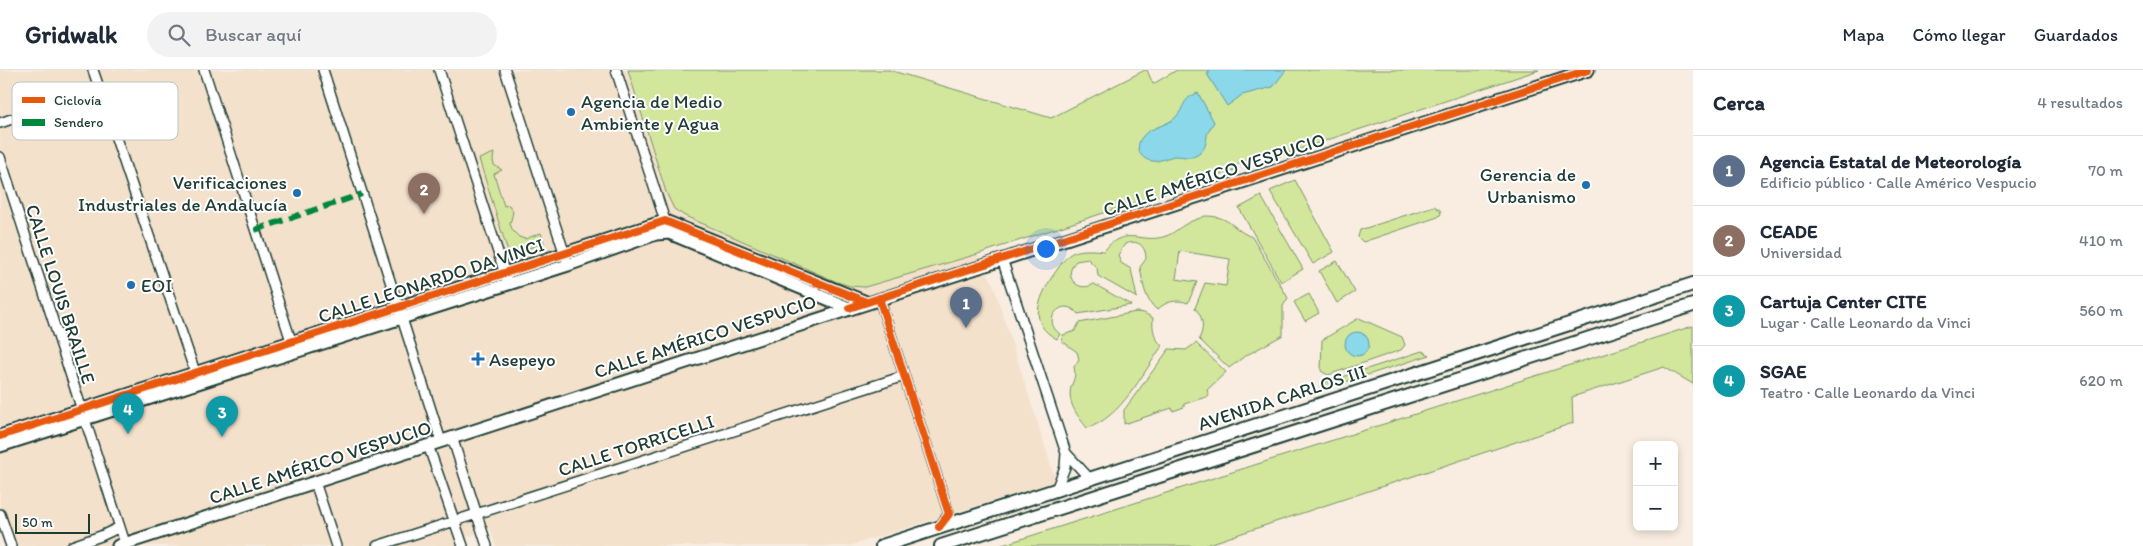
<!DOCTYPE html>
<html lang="es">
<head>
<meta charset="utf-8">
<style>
  :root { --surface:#fff; --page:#f2f2f3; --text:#1f2937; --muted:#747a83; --line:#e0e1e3; --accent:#1f6fb2 }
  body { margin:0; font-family:Itim,sans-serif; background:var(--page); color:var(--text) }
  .controls { position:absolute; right:15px; bottom:15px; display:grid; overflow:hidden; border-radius:8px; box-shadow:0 2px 8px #0003 }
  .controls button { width:45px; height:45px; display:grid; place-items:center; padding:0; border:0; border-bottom:1px solid var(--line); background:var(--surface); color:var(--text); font:25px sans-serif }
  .scale { position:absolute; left:15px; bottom:12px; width:75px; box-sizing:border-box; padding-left:5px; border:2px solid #1f3d34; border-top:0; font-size:14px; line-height:18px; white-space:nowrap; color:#1f3d34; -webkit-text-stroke:4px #fff; paint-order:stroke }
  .you { position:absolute; left:1045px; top:178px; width:18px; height:18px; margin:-12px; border:4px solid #fff; border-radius:50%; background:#1a73e8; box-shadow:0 0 0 8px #1a73e833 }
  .badge { display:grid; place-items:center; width:32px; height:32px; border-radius:50%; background:var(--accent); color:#fff; font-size:16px; font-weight:700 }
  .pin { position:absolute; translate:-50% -41px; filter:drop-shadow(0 1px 2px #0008) }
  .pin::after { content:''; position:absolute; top:26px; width:18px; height:15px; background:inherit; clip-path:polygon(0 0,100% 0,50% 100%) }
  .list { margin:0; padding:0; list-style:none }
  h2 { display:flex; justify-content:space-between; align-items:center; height:65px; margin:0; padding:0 20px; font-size:21px }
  h2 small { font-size:16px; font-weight:400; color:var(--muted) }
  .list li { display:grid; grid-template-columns:32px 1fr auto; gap:15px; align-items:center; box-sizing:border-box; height:70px; padding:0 20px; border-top:1px solid var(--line) }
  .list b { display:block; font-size:19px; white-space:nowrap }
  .list p { margin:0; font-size:16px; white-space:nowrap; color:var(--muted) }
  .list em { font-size:16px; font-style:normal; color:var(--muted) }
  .icon { flex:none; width:28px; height:28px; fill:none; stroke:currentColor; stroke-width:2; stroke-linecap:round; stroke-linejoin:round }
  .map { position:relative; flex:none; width:1693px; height:476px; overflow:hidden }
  header { display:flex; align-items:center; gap:30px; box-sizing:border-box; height:70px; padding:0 25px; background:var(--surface); border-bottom:1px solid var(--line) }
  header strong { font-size:24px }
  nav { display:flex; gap:28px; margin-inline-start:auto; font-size:18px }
  .search { width:350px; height:45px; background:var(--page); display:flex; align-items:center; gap:12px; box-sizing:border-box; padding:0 18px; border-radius:28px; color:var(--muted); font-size:19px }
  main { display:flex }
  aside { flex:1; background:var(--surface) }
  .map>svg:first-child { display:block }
</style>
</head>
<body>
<header>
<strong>Gridwalk</strong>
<div class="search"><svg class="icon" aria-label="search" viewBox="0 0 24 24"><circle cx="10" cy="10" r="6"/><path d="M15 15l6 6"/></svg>Buscar aquí</div>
<nav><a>Mapa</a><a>Cómo llegar</a><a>Guardados</a></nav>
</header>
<main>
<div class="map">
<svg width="1693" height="476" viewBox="0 0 1693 476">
  <rect width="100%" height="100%" fill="#f8ede0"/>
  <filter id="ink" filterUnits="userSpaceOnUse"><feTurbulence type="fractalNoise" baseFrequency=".02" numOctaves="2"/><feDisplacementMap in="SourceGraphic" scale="10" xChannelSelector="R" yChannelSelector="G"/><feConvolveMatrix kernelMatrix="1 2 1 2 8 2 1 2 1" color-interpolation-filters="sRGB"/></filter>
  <g filter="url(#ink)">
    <path fill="#f3e1cb" d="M0,0H628L670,132L685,146L850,216L865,217L978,184L993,214L1056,411L849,476H496L490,459L455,471L456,476H5L0,461Z"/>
    <path fill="#d2e79c" stroke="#789268" d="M628,0H889L1051,48L1145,0H1147L1153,14L1177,0H1539L1267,90L1261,81L1234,97L1235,100L978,184L865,217L850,216L837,212L685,146L674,139L666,122Z
      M494,83L493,90L494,95L502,100L494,104L504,136L509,135L513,142L510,154L513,161L519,167L525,169L541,163L544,173L509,185L479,89Z
      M1295,110L1334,182L1313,194L1270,121Z
      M1261,126L1303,199L1281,212L1239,138Z
      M1434,136L1440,140L1441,144L1438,147L1363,172L1358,167L1360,160Z
      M1205,146C1232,146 1231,159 1252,167L1288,228L1283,236V265L1245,286L1229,298L1199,269C1205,257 1203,247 1195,238L1205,213L1226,216L1230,189L1180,181L1176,209L1197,212L1188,233C1177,229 1166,231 1157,240C1144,229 1143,213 1140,197L1146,189C1146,175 1137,169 1125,174L1118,185L1121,193L1131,199L1137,228L1098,206L1097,198L1088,189L1076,191C1062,205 1077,224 1094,214L1131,235L1078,244C1063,225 1040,250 1060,264L1057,269C1028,254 1038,230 1052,207C1057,200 1063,190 1069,185C1078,178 1094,180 1104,181C1125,154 1142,175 1166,166C1173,164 1180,157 1186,154C1192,150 1199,149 1205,146Z
      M1337,191L1355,222L1337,233L1319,201Z
      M1309,224L1319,243L1305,251L1294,232Z
      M1136,242L1144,243L1153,248C1152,259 1154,268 1162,276C1143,303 1120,349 1087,358C1078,346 1067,334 1071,317C1074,309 1076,306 1074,297L1079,289L1077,282L1062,271L1063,265L1075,261L1079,253Z
      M1359,248L1402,267L1405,275L1401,280L1328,305L1321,301L1322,270Z
      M1693,256V314L1664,297L1572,327L1573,353L1203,476H999Z
      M1196,273L1226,302L1207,320L1209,326L1184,334V337L1173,341L1172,338L1124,354V340L1169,279L1186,280Z
      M1422,281L1430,285L1320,320L1321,314Z"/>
    <path fill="#8bd8ea" stroke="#609aa1" d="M1208,0H1286L1273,17L1242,25L1227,36L1207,4H1209Z
      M1198,23L1214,52C1212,56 1207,62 1207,66C1206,73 1206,77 1200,83C1192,90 1184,86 1175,86C1168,87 1159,92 1152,91C1139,89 1134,76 1143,66C1150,57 1167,56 1176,47C1186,36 1181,29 1198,23Z
      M1345 274a12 12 0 1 1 24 0a12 12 0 1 1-24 0Z"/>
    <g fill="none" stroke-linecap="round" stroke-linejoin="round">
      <g stroke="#1f3d34" stroke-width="12">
        <path id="street" d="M93,0L197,308
          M204,0L293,277
          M323,0L441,371
          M439,0L506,207
          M505,0L566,188
          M616,0L667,157
          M0,53L100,19
          M0,87L126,476
          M1002,189L1066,383L1090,409
          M879,228L949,444L939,457
          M452,367L487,476
          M428,375L463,476
          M315,412L336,476
          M1056,420L1065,397L1066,383
          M0,444L11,476
          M72,476L101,466L120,457
          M377,476L904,306"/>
      </g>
      <g stroke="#1f3d34" stroke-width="15">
        <path id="secondary" d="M0,366L665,151L866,232
          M0,376L568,195L656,164L669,163L849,238
          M118,476L1588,0"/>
      </g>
      <g stroke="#1f3d34" stroke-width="16">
        <path id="primary" d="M882,476L1693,214
          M941,476L1693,235"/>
      </g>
      <use href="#street" stroke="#fff" stroke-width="9"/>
      <use href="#secondary" stroke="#fff" stroke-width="11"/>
      <use href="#primary" stroke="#fff" stroke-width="12"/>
      <path stroke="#00873e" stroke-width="6" stroke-dasharray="12 6" stroke-linecap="butt" d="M255,160L362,124"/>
      <g stroke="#fff" stroke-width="11">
        <path id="cycleway" d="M879,228L949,444L939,457
          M849,238L1588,0
          M0,366L665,151L866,232"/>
      </g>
      <use href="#cycleway" stroke="#e8590c" stroke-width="8"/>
    </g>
  </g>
  <g fill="#1f6fb2" stroke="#fff" stroke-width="2">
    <circle cx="571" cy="42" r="5"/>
    <circle cx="1586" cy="115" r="5"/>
    <circle cx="297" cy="123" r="5"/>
    <circle cx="131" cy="215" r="5"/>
    <path d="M475.5 281.5h5v5h5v5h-5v5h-5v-5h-5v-5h5z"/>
  </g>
  <g text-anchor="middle" stroke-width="4" stroke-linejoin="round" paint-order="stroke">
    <g font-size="19" fill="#1f3d34" stroke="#fff" text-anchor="start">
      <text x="581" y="38">Agencia de Medio<tspan x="581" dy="22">Ambiente y Agua</tspan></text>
      <text x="1576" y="111" text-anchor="end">Gerencia de<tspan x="1576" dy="22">Urbanismo</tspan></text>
      <text x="287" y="119" text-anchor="end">Verificaciones<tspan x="287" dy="22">Industriales de Andalucía</tspan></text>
      <text x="141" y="222">EOI</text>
      <text x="489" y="296">Asepeyo</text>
    </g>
    <g font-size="19" fill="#1f3d34" stroke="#fff">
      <text transform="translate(1214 104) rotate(-18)" y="7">CALLE AMÉRICO VESPUCIO</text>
      <text transform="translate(431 210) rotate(-18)" y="7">CALLE LEONARDO DA VINCI</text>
      <text transform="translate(61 224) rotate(72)" y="7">CALLE LOUIS BRAILLE</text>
      <text transform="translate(705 266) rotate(-18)" y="7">CALLE AMÉRICO VESPUCIO</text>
      <text transform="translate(1282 327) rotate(-18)" y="7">AVENIDA CARLOS III</text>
      <text transform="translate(636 375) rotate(-18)" y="7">CALLE TORRICELLI</text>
      <text transform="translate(320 392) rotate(-18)" y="7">CALLE AMÉRICO VESPUCIO</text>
    </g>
  </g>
  <rect x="12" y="12" width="166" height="58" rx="8" fill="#fff" stroke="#bcc5c2" stroke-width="1"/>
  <rect x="22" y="27" width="23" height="6" fill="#e8590c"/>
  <rect x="22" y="49" width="23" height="7" fill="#00873e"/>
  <g font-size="14" fill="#1f3d34">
    <text x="54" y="35">Ciclovía</text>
    <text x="54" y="57">Sendero</text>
  </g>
</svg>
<div class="controls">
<button>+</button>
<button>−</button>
</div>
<div class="scale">50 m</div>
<div class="you"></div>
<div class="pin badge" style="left:966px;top:258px;background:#5c6f8a">1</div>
<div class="pin badge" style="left:424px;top:144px;background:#8d6e63">2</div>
<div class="pin badge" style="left:222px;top:367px;background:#0f9aa8">3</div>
<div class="pin badge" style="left:128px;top:364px;background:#0f9aa8">4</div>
</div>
<aside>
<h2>Cerca<small>4 resultados</small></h2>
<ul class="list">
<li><span class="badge" style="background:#5c6f8a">1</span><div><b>Agencia Estatal de Meteorología</b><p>Edificio público · Calle Américo Vespucio</p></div><em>70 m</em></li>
<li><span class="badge" style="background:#8d6e63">2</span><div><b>CEADE</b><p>Universidad</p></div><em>410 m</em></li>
<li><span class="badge" style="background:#0f9aa8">3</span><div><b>Cartuja Center CITE</b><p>Lugar · Calle Leonardo da Vinci</p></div><em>560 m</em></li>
<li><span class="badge" style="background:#0f9aa8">4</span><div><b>SGAE</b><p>Teatro · Calle Leonardo da Vinci</p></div><em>620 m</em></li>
</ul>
</aside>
</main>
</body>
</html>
